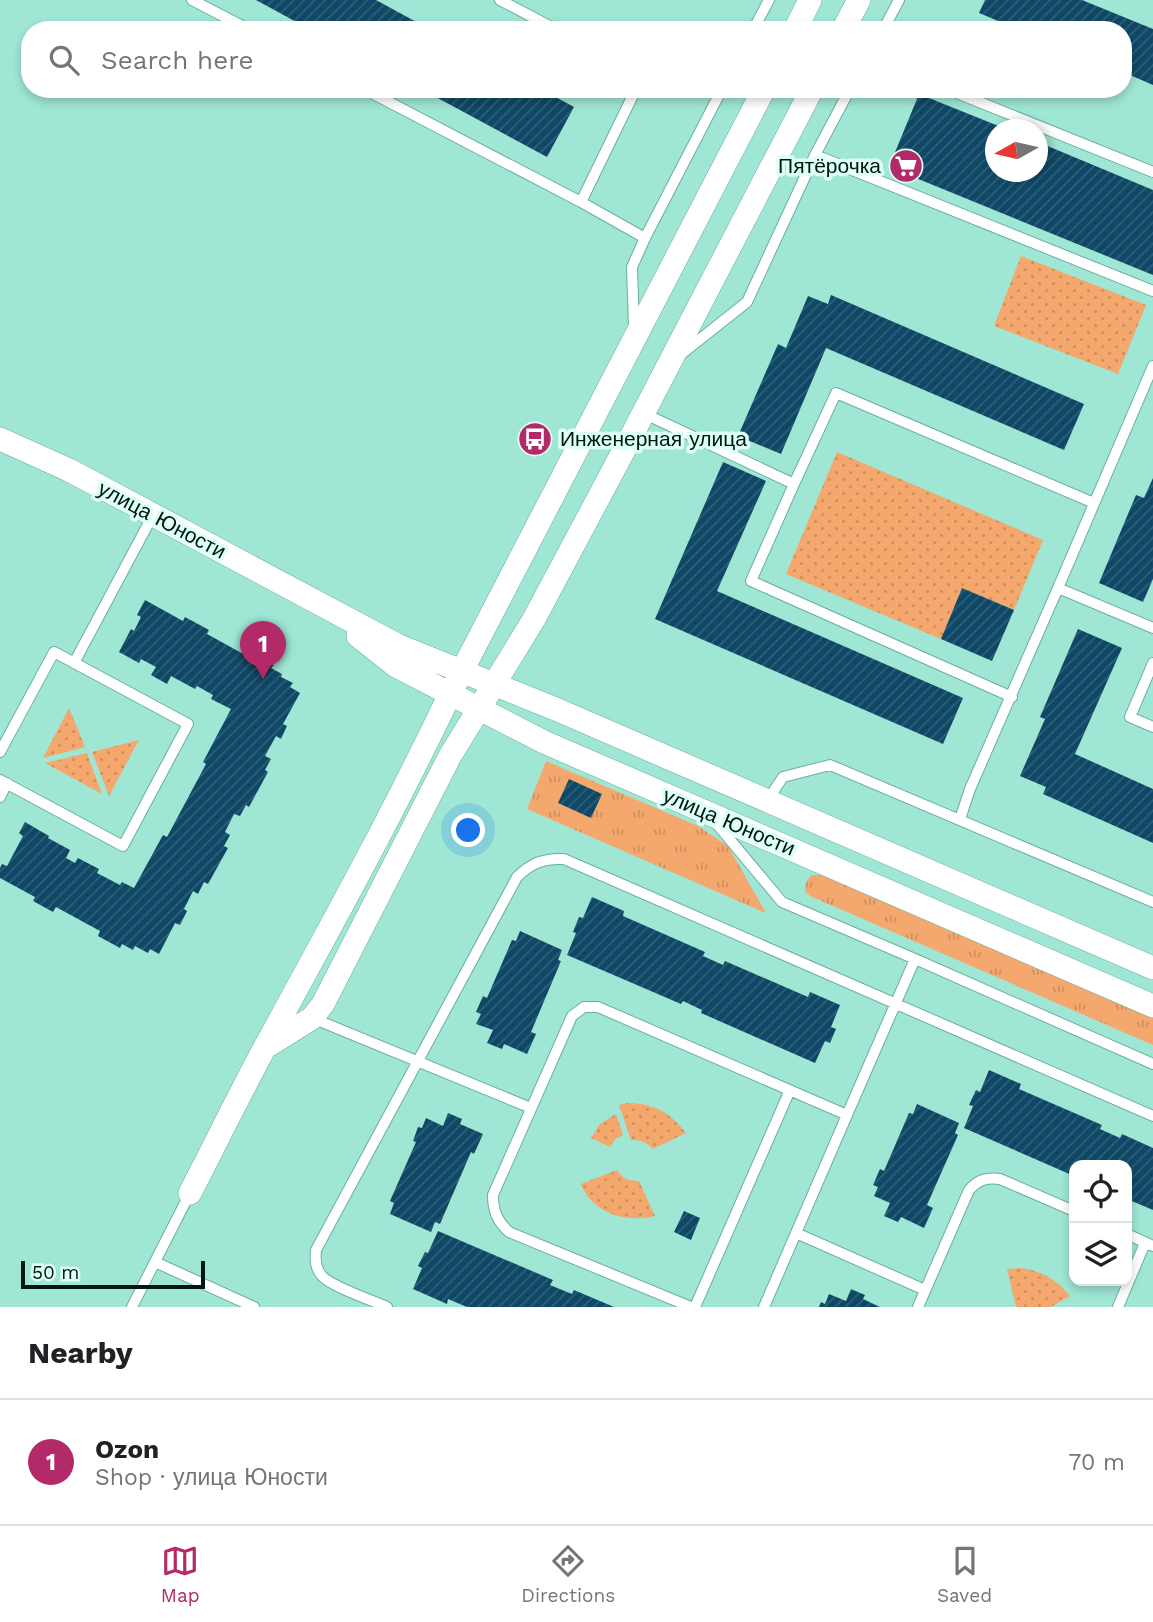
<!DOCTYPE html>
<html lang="en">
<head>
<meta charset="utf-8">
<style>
  :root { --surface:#fff; --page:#f6f6f6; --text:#202124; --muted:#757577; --line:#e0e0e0; --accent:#b32a68 }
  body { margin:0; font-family:"Work Sans",sans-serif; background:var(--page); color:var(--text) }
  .controls { position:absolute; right:21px; bottom:21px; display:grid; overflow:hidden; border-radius:14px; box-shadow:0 4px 10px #0003 }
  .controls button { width:63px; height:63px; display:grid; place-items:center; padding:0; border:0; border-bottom:2px solid var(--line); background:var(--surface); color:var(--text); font:35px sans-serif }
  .compass { position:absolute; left:985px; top:119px; width:63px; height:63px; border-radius:50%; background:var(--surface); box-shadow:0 4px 10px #0003; rotate:262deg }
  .scale { position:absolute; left:21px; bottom:18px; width:184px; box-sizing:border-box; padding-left:7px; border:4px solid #001712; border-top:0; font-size:19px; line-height:24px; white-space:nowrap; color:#001712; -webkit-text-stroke:5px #ddfff6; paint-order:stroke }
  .you { position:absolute; left:469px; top:831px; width:24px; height:24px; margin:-18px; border:5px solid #fff; border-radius:50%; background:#1a73e8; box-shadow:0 0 0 10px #1a73e833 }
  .badge { display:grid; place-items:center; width:46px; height:46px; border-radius:50%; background:var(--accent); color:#fff; font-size:23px; font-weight:700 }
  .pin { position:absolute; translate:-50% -58px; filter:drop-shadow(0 2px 4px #0008) }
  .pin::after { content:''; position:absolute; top:37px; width:24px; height:21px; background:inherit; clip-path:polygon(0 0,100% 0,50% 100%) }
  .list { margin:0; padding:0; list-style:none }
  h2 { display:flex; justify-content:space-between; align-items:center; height:91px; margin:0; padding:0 28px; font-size:30px }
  h2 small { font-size:23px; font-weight:400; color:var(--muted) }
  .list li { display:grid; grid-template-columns:46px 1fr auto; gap:21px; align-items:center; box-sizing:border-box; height:126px; padding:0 28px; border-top:2px solid var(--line) }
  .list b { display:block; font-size:26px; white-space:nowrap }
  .list p { margin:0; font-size:23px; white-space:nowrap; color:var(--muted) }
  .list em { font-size:23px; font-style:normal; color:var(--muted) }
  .icon { flex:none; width:38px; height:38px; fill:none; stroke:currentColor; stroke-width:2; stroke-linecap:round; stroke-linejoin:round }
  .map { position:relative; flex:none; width:1153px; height:1307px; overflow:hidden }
  .search { position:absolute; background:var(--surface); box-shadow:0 4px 10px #0003; left:21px; right:21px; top:21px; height:77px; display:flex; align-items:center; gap:18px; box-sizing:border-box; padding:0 24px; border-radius:28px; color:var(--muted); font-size:26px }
  .sheet { height:217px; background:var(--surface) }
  nav { display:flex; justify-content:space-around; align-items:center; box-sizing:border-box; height:98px; border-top:2px solid var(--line); background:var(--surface); font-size:19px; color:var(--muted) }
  nav a { display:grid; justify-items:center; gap:4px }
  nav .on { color:var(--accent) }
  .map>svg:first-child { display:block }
</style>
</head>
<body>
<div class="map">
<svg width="1153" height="1307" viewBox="0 0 1153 1307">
  <defs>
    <pattern id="grass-tufts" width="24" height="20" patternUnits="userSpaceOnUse" patternTransform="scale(1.75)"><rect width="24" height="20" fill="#f4a86d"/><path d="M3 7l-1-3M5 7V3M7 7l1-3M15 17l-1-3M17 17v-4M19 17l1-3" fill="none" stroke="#cf905d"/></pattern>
    <pattern id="park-dots" width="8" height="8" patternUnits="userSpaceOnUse" patternTransform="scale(1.75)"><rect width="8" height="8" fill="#f4a86d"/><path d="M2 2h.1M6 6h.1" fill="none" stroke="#cf905d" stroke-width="1.8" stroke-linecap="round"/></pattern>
    <pattern id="building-hatch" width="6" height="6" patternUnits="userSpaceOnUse" patternTransform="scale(1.75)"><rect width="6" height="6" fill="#0f4866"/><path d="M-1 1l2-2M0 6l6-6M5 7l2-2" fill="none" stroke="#305f76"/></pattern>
  </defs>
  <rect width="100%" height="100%" fill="#9fe6d5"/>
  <path fill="url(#grass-tufts)" d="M546,761L698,826L728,846L766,913L527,809Z
    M811,875H823L1153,1018V1045L810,896L805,891L806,883Z"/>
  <path fill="url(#park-dots)" d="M1021,256L1146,305L1118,374L994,326Z
    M837,452L1043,540L1014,610L962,588L941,639L786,574Z
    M69,708L85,747L43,758Z
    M139,740L109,796L92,752Z
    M87,753L102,794L45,763Z
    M627,1103C653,1103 670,1112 686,1133L653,1149C646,1142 641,1140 631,1140L619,1105Z
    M616,1114L623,1135L615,1139L610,1147L591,1138L600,1124Z
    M617,1170C623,1179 629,1181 639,1181L655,1216C626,1223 593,1214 581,1184Z
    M1021,1268C1042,1271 1056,1279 1070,1296L1051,1307H1016L1007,1269Z"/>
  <path fill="url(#building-hatch)" d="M256,0H376L431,30H311Z
    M985,0H1082L1153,29V85L1123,72V30H1020L979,13Z
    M421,89H541L574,107L547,157Z
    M919,94L1006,129L996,130V172H1038V142L1153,190V275L889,167Z
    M831,295L1084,404L1064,450L826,348L781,454L738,436L778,344L786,348L808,296L828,304Z
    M723,462L766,481L717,591L963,698L943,744L655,619Z
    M1153,478V579L1143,602L1099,583L1136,495L1144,498Z
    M962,588L1014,610L992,661L941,639Z
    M145,600L183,621L185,617L209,630L207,634L247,656L249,652L274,665L271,668L282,674L281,677L293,683L290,687L300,693L283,724L287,726L281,739L276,736L265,756L271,759L265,770L268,772L249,807L246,805L240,816L234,814L225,832L230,835L224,846L228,848L208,884L204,882L198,894L193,891L184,909L187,911L180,925L175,923L159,954L150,949L148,953L135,946L133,950L122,944L120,948L98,936L100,931L56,907L53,912L33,901L35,897L0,878V868L2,864L7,866L23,836L19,833L25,822L49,836L48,838L70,850L66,858L75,863L78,858L99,869L97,873L120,885L122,882L134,888L163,835L167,837L206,764L203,762L231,709L211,699L213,695L197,686L195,689L171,676L167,684L151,675L156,667L141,659L139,663L119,652L131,629L134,631L141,617L137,615Z
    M1078,629L1122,648L1075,754L1153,789V843L1043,794L1046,787L1020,776L1045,719L1040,717Z
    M569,779L602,794L591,818L558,803Z
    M592,897L624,911L623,916L705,952L703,956L723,965L725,961L808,997L810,992L840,1005L831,1027L836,1029L830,1043L825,1041L815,1063L701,1013L702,1010L683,1001L681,1004L567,955L576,933L573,932L579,917L583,918Z
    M520,931L562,950L558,960L561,961L531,1032L536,1034L527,1054L504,1044L502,1049L487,1043L493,1030L476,1024L481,1014L476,1012L483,996L487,998L512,940L516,941Z
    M989,1070L1021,1084L1019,1089L1102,1125L1100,1129L1120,1138L1122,1134L1153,1148V1210L1127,1199V1165H1074V1176L964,1128L973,1106L969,1105L976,1090L980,1092Z
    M917,1104L959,1123L955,1133L958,1135L927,1205L933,1208L924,1228L901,1217L898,1222L884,1216L890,1203L874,1196L878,1187L873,1185L880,1169L884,1171L909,1113L913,1114Z
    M448,1113L462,1119L460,1124L483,1134L474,1154L471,1152L440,1224L435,1222L431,1232L390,1214L394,1203L390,1201L416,1142L413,1141L418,1127L422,1128L426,1118L443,1126Z
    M684,1211L700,1218L691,1240L674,1232Z
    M438,1231L553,1280L550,1285L572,1294L574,1290L614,1307H467L448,1299L447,1304L413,1289L422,1268L418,1266L425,1252L428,1253Z
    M851,1289L865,1295L863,1299L880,1307H819L821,1302L825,1304L829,1294L846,1301Z"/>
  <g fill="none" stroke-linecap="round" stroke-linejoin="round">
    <g stroke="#6aafa0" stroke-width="12">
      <path id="lane" d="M192,0L250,30
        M500,0L557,30
        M753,30L769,0
        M883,30L899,0
        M364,89L581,202L645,238
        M947,89L1153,172
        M815,155L1153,291
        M581,202L636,89
        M634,327L632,267L645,238L722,89
        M680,355L747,302L815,155L850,89
        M643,413L794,484L751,581L1012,697
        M794,484L836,393L1094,503
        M1058,588L1153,366
        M74,663L153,515
        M1153,663L1130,717L1153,727
        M0,752L54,652L188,724L123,846L0,780
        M0,797L7,783
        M767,801L783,777L830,765L1153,902
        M960,819L970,789L1058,588L1153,628
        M716,823L782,902L915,959L1153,1064
        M312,1018L531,1108
        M796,1233L925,1290
        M1127,1234L1153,1246
        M155,1262L254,1307
        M132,1307L190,1193
        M387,1307C372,1300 332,1287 322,1276C315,1268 315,1259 316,1250L517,877C531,863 544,858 564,859L1153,1116
        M691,1307L509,1232C497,1221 493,1211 493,1195L572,1016L584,1007H598L847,1115L915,959
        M695,1307L790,1090
        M764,1307L847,1115
        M918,1307L969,1190C978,1180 986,1177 1000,1179L1074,1211
        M1118,1307L1145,1243"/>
    </g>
    <g stroke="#6aafa0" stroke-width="24">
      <path id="street" d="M795,30L810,0
        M843,30L859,0
        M0,439L69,470L399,646L558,710L1153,968
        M358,636L396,666L544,742L1153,1006
        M269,1045L312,1018L323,1004L450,756L534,619L632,435L812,89
        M190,1193C215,1145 239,1095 265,1047C329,930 393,814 450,694L764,89"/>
    </g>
    <use href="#lane" stroke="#fff" stroke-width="10"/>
    <use href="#street" stroke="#fff" stroke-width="23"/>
  </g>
  <defs>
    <g id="supermarket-disc" transform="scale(1.75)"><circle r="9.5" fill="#b32a68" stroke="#ddfff6"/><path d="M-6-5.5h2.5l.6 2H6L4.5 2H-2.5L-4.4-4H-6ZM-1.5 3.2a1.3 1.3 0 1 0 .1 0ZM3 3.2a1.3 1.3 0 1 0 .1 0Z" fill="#fff"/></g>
    <g id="bus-disc" transform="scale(1.75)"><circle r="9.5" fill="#b32a68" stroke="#ddfff6"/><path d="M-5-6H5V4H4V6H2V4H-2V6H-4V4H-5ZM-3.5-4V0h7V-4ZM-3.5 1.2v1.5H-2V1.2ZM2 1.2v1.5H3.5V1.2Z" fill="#fff"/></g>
  </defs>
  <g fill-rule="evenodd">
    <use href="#supermarket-disc" x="906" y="166"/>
    <use href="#bus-disc" x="535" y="439"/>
  </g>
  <g text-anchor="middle" stroke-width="7" stroke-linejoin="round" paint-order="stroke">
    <g font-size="21" fill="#001712" stroke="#ddfff6" text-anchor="end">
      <text x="881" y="173">Пятёрочка</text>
      <text x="560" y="446" text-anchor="start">Инженерная улица</text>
    </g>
    <g font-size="21" fill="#001712" stroke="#ddfff6">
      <text transform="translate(162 520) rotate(28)" y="7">улица Юности</text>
      <text transform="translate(729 822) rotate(23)" y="7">улица Юности</text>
    </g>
  </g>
</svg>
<div class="controls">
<button><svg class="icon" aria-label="locate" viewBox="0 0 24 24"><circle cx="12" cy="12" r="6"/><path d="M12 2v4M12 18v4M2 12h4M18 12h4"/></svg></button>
<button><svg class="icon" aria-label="layers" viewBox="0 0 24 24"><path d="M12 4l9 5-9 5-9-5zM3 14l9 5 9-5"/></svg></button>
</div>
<svg class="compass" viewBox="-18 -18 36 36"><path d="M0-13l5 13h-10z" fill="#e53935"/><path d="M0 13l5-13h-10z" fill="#757577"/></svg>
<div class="scale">50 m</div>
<div class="you"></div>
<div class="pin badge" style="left:263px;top:679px">1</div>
<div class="search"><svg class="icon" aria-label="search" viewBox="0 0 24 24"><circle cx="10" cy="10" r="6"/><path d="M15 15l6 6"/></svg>Search here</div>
</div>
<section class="sheet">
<h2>Nearby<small></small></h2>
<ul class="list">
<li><span class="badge">1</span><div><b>Ozon</b><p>Shop · улица Юности</p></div><em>70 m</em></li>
</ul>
</section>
<nav>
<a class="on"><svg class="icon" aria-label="map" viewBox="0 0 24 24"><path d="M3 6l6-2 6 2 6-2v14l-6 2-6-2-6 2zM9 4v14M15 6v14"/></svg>Map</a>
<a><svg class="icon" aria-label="directions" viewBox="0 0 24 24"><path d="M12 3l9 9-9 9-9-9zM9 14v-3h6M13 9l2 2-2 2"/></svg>Directions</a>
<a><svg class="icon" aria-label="saved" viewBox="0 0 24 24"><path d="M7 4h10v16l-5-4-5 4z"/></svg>Saved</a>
</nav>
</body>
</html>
